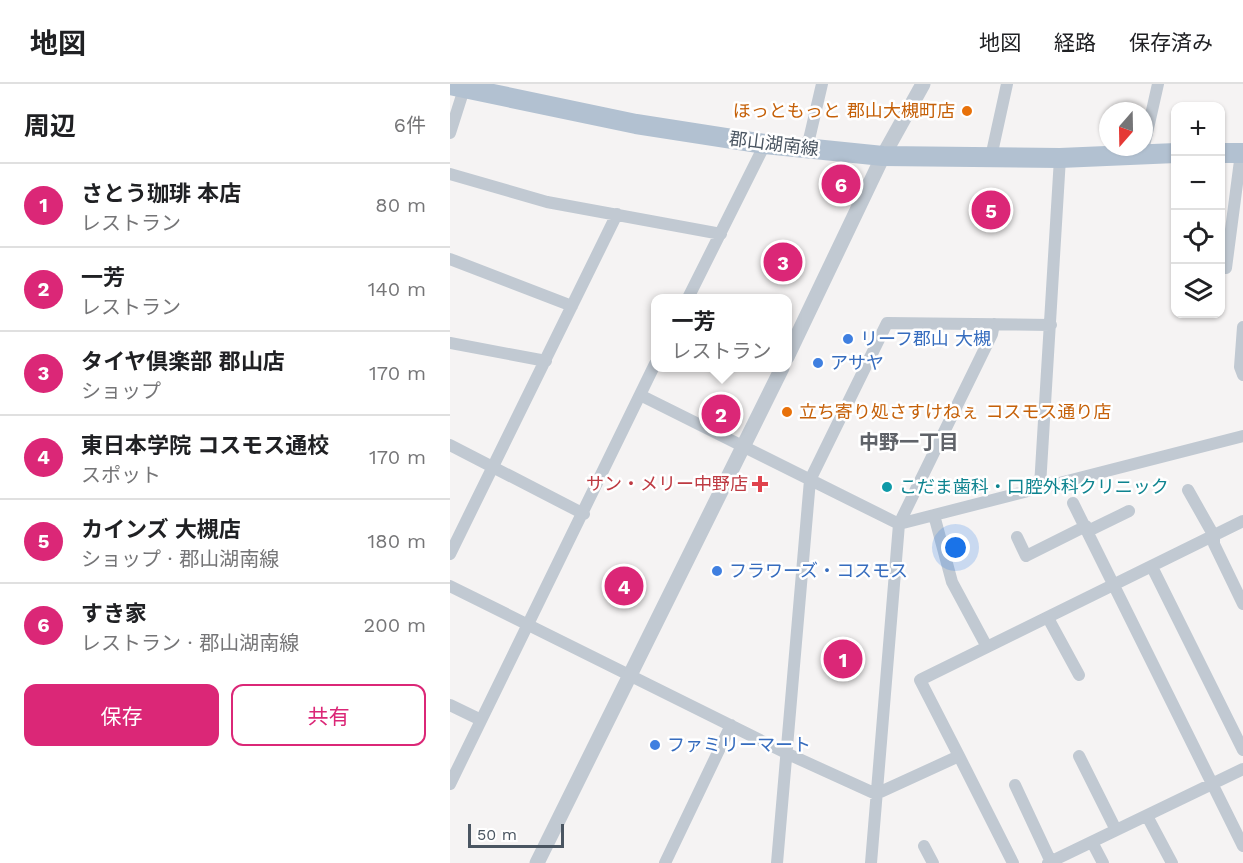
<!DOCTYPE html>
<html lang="ja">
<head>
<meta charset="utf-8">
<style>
  :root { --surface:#fff; --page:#f6f6f6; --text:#202124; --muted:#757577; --line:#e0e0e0; --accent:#db2777 }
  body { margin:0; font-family:"Work Sans","Noto Sans JP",sans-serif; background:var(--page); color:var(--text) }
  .controls { position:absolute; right:18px; top:18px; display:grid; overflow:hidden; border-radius:12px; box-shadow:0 2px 4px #0004 }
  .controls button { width:54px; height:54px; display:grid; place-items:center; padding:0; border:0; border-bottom:2px solid var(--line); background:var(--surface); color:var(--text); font:30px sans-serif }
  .compass { position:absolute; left:649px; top:18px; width:54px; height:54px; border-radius:50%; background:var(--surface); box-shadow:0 2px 4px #0004; rotate:200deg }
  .scale { position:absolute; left:18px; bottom:15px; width:96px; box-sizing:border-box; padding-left:6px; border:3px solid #4a5561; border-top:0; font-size:16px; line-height:21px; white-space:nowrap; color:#4a5561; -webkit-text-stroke:4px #fff; paint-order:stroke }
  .you { position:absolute; left:506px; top:464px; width:21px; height:21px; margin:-15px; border:4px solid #fff; border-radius:50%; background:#1a73e8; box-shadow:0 0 0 9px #1a73e833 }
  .badge { display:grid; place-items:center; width:39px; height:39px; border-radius:50%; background:var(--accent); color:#fff; font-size:20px; font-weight:700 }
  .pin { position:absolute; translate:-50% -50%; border:3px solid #fff; box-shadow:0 2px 6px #0006 }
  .popup { position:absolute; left:201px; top:210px; width:141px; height:78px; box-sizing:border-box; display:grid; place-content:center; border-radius:12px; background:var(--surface); filter:drop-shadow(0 2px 4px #0005); font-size:20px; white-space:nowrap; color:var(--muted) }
  .popup b { font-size:22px; color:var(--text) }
  .popup::after { content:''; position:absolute; left:50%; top:100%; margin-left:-12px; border:12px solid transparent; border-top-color:var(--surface) }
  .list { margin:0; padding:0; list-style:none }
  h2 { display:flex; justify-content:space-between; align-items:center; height:78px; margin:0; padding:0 24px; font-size:26px }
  h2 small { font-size:20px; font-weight:400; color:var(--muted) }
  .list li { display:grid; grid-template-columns:39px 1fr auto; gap:18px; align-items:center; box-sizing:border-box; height:84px; padding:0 24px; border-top:2px solid var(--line) }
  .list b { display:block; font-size:22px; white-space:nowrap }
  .list p { margin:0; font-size:20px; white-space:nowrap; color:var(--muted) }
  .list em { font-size:20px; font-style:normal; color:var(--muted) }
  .actions { display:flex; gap:12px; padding:18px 24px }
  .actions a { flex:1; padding:14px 0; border:2px solid var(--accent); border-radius:12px; text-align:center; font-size:21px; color:var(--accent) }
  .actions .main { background:var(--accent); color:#fff }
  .icon { flex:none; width:33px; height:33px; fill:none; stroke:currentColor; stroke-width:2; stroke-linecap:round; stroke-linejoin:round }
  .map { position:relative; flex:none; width:793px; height:779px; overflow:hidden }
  header { display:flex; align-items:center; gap:36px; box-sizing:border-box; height:84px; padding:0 30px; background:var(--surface); border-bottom:2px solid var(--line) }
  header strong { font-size:28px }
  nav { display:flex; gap:33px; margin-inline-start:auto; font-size:21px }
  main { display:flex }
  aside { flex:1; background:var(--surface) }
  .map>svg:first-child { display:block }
</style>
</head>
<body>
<header>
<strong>地図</strong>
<nav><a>地図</a><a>経路</a><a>保存済み</a></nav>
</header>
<main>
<aside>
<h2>周辺<small>6件</small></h2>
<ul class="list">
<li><span class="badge">1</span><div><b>さとう珈琲 本店</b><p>レストラン</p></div><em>80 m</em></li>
<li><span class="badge">2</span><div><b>一芳</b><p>レストラン</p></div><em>140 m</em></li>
<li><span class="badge">3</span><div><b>タイヤ倶楽部 郡山店</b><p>ショップ</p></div><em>170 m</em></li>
<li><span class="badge">4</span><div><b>東日本学院 コスモス通校</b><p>スポット</p></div><em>170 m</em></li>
<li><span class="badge">5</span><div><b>カインズ 大槻店</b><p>ショップ · 郡山湖南線</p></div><em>180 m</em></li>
<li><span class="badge">6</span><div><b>すき家</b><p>レストラン · 郡山湖南線</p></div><em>200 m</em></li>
</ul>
<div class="actions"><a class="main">保存</a><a>共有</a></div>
</aside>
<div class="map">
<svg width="793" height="779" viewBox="0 0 793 779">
  <rect width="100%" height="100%" fill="#f5f3f3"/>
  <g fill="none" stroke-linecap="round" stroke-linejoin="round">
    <path stroke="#c1c9d2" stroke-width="12" d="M0,49L14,5
      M694,62L708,0
      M357,64L372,0
      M541,73L557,0
      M0,90L97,118L271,150
      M0,175L122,222
      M776,184L791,69
      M238,214L315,60
      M793,243L790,283L793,291
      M0,259L96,277
      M190,311L449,440L793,352
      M0,361L134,430
      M590,402L610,74
      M738,406L764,452V460L793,520
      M623,419L793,762
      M484,431L502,498L537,563
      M638,447L679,427
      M567,453L576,472L636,442
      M0,470L167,130
      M702,483L793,666
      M0,502L338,670L426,710L509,672L470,596L793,437
      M598,534L629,591
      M0,621L31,636
      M509,672L563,779
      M629,672L666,746
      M0,700L205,280
      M565,701L601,778
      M697,732L722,779
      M642,758L653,779
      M474,762L483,779
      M215,779L281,641
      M327,779L360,396L437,239L601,241
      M421,779L449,440L542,250L544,240
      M598,779L793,685"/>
    <path stroke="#c1c9d2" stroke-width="15" d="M337,273L433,72L473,0
      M87,779L332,284"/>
    <path stroke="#b2c1d1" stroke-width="20" d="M0,1L186,40L315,60L433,72L610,74L726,69
      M770,69H793"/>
  </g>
  <g fill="#e8710a" stroke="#fff" stroke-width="2">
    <circle cx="517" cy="27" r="6"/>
    <circle cx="337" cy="328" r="6"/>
  </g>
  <g fill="#3f7fe0" stroke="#fff" stroke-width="2">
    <circle cx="398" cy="255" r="6"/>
    <circle cx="368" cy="279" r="6"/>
    <circle cx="267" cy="487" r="6"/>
    <circle cx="205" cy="661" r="6"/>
  </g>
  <path fill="#e0444e" stroke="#fff" stroke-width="2" d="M307 391h6v6h6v6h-6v6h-6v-6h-6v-6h6z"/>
  <circle fill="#0f9aa8" stroke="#fff" stroke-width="2" cx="437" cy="403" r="6"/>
  <g text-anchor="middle" stroke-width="5" stroke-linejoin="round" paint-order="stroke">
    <g font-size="18" fill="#c56008" stroke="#fff" text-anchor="end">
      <text x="505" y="33">ほっともっと 郡山大槻町店</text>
      <text x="349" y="334" text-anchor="start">立ち寄り処さすけねぇ コスモス通り店</text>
    </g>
    <g font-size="18" fill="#4a5561" stroke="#fff">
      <text transform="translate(324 60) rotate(7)" y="6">郡山湖南線</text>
    </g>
    <g font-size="18" fill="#366cbe" stroke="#fff" text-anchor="start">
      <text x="410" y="261">リーフ郡山 大槻</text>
      <text x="380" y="285">アサヤ</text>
      <text x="279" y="493">フラワーズ・コスモス</text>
      <text x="217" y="667">ファミリーマート</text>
    </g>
    <g font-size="18" fill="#be3a42" stroke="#fff" text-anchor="end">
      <text x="298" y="406">サン・メリー中野店</text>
    </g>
    <g font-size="18" fill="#0d838f" stroke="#fff" text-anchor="start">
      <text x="449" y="409">こだま歯科・口腔外科クリニック</text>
    </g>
    <g font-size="20" font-weight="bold" fill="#5f6268" stroke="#fff">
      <text x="459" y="365">中野一丁目</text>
    </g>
  </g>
</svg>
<div class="controls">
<button>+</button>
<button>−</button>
<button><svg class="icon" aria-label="locate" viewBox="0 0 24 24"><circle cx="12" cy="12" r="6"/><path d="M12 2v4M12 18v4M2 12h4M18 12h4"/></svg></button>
<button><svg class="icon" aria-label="layers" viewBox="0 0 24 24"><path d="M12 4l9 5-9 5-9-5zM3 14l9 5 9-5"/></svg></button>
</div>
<svg class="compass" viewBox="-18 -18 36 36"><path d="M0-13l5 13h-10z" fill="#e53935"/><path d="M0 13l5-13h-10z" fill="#757577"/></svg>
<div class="scale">50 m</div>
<div class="you"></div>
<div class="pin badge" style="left:393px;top:575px">1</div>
<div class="pin badge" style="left:271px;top:330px">2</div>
<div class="popup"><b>一芳</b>レストラン</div>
<div class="pin badge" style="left:333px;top:178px">3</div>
<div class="pin badge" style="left:174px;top:502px">4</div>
<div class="pin badge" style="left:541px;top:126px">5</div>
<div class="pin badge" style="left:391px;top:100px">6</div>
</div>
</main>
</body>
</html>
